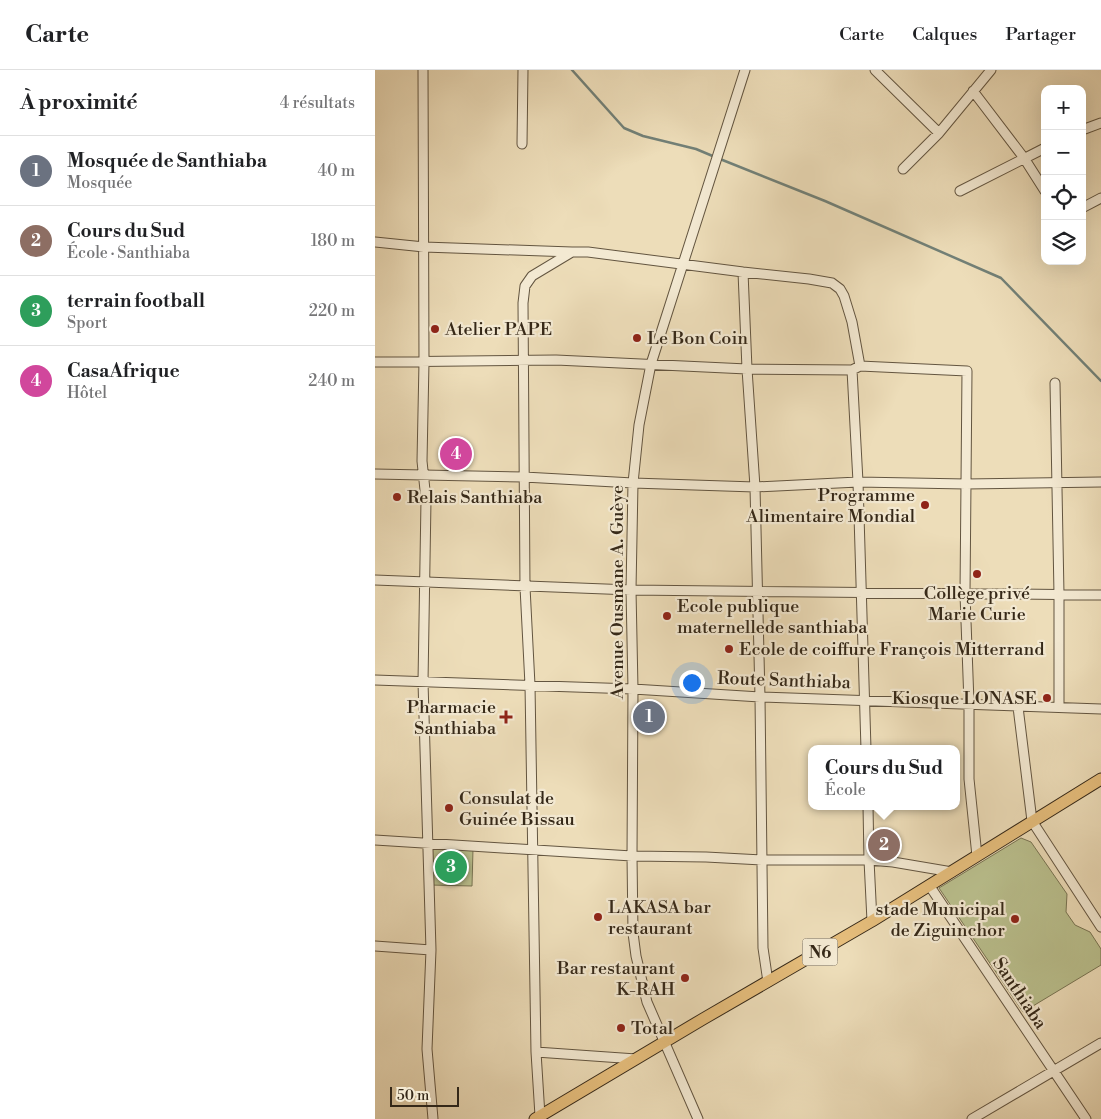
<!DOCTYPE html>
<html lang="fr">
<head>
<meta charset="utf-8">
<style>
  :root { --surface:#fff; --page:#f2f2f2; --text:#202124; --muted:#757577; --line:#e0e0e0; --accent:#111827 }
  body { margin:0; font-family:"Libre Bodoni",serif; background:var(--page); color:var(--text) }
  .controls { position:absolute; right:15px; top:15px; display:grid; overflow:hidden; border-radius:10px; box-shadow:0 5px 20px #0002 }
  .controls button { width:45px; height:45px; display:grid; place-items:center; padding:0; border:0; border-bottom:1px solid var(--line); background:var(--surface); color:var(--text); font:25px sans-serif }
  .scale { position:absolute; left:15px; bottom:12px; width:69px; box-sizing:border-box; padding-left:5px; border:2px solid #352818; border-top:0; font-size:14px; line-height:18px; white-space:nowrap; color:#352818; -webkit-text-stroke:4px #f3e9d2; paint-order:stroke }
  .you { position:absolute; left:316px; top:612px; width:18px; height:18px; margin:-12px; border:4px solid #fff; border-radius:50%; background:#1a73e8; box-shadow:0 0 0 8px #1a73e833 }
  .badge { display:grid; place-items:center; width:32px; height:32px; border-radius:50%; background:var(--accent); color:#fff; font-size:16px; font-weight:700 }
  .pin { position:absolute; translate:-50% -50%; border:2px solid #fff; box-shadow:0 1px 5px #0006 }
  .popup { position:absolute; left:433px; top:675px; width:152px; height:65px; box-sizing:border-box; display:grid; place-content:center; border-radius:10px; background:var(--surface); filter:drop-shadow(0 1px 4px #0005); font-size:16px; white-space:nowrap; color:var(--muted) }
  .popup b { font-size:19px; color:var(--text) }
  .popup::after { content:''; position:absolute; left:50%; top:100%; margin-left:-10px; border:10px solid transparent; border-top-color:var(--surface) }
  .list { margin:0; padding:0; list-style:none }
  h2 { display:flex; justify-content:space-between; align-items:center; height:65px; margin:0; padding:0 20px; font-size:21px }
  h2 small { font-size:16px; font-weight:400; color:var(--muted) }
  .list li { display:grid; grid-template-columns:32px 1fr auto; gap:15px; align-items:center; box-sizing:border-box; height:70px; padding:0 20px; border-top:1px solid var(--line) }
  .list b { display:block; font-size:19px; white-space:nowrap }
  .list p { margin:0; font-size:16px; white-space:nowrap; color:var(--muted) }
  .list em { font-size:16px; font-style:normal; color:var(--muted) }
  .icon { flex:none; width:28px; height:28px; fill:none; stroke:currentColor; stroke-width:2; stroke-linecap:round; stroke-linejoin:round }
  .map { position:relative; flex:none; width:726px; height:1049px; overflow:hidden }
  header { display:flex; align-items:center; gap:30px; box-sizing:border-box; height:70px; padding:0 25px; background:var(--surface); border-bottom:1px solid var(--line) }
  header strong { font-size:24px }
  nav { display:flex; gap:28px; margin-inline-start:auto; font-size:18px }
  main { display:flex }
  aside { flex:1; background:var(--surface) }
  .map>svg:first-child { display:block }
</style>
</head>
<body>
<header>
<strong>Carte</strong>
<nav><a>Carte</a><a>Calques</a><a>Partager</a></nav>
</header>
<main>
<aside>
<h2>À proximité<small>4 résultats</small></h2>
<ul class="list">
<li><span class="badge" style="background:#6b7280">1</span><div><b>Mosquée de Santhiaba</b><p>Mosquée</p></div><em>40 m</em></li>
<li><span class="badge" style="background:#8d6e63">2</span><div><b>Cours du Sud</b><p>École · Santhiaba</p></div><em>180 m</em></li>
<li><span class="badge" style="background:#2e9e5b">3</span><div><b>terrain football</b><p>Sport</p></div><em>220 m</em></li>
<li><span class="badge" style="background:#d1479c">4</span><div><b>CasaAfrique</b><p>Hôtel</p></div><em>240 m</em></li>
</ul>
</aside>
<div class="map">
<svg width="726" height="1049" viewBox="0 0 726 1049">
  <rect width="100%" height="100%" fill="#edddb9"/>
  <filter id="stains"><feTurbulence type="fractalNoise" baseFrequency=".004" numOctaves="4"/><feColorMatrix values="0 0 0 0 .2 0 0 0 0 .09 0 0 0 0 .02 0 0 0 .5 -.17"/></filter>
  <radialGradient id="worn" r=".72"><stop offset=".6" stop-color="#630" stop-opacity="0"/><stop offset="1" stop-color="#630" stop-opacity=".3"/></radialGradient>
  <path fill="#bac08e" stroke="#787453" d="M646,768L656,772L692,824L691,842L700,855L715,862L726,879V895L648,942L564,818Z
    M56,778L98,779L97,816L55,815Z"/>
  <g fill="none" stroke-linecap="round" stroke-linejoin="round">
    <path stroke="#728077" stroke-width="2.5" d="M197,0L249,58L268,66L321,79L340,87
      M345,89L450,131L626,208L726,311"/>
    <g stroke="#635540" stroke-width="11">
      <path id="minor" d="M48,0L49,292L47,391L51,430L48,612L56,880L52,979L58,1049
        M500,0L564,63
        M598,21L649,88L670,121
        M707,60L726,53
        M147,74L148,0
        M528,99L564,63L616,0
        M585,121L670,78
        M707,138L726,128
        M0,172L49,177L197,182
        M368,202L372,299L380,417L385,627L388,878L393,912
        M0,292L181,290L372,299L477,300L485,296L592,301L590,524L594,633V709L602,786
        M477,300L483,412L491,679
        M680,313L684,524V636
        M0,404L149,407L258,413L380,417L483,412L591,414L726,412
        M0,510L256,520L726,525
        M0,610L258,619L385,627L726,639
        M643,637L657,751L726,857
        M493,736L494,790L497,851
        M0,770L257,786L331,787L387,790H494L518,792L577,802
        M554,815L711,1049
        M0,876L56,880
        M161,982L261,989
        M165,1046L161,982L155,615L150,517L148,233L150,216L157,206L197,182H213L368,202L434,209L457,213L465,219L469,226L477,252L485,296
        M323,1049L272,932L261,886L258,863L257,786L258,619L256,520L258,413L264,355L276,294L370,0
        M597,1049L726,973"/>
    </g>
    <g stroke="#352818" stroke-width="13">
      <path id="major" d="M160,1049L328,949L497,851L726,709"/>
    </g>
    <use href="#minor" stroke="#f3e9d2" stroke-width="9"/>
    <use href="#major" stroke="#e6be7c" stroke-width="11"/>
  </g>
  <g fill="#8f2418" stroke="#f3e9d2" stroke-width="2">
    <circle cx="60" cy="259" r="5"/>
    <circle cx="262" cy="268" r="5"/>
    <circle cx="22" cy="427" r="5"/>
    <circle cx="550" cy="435" r="5"/>
    <circle cx="602" cy="504" r="5"/>
    <circle cx="292" cy="546" r="5"/>
    <circle cx="354" cy="579" r="5"/>
    <circle cx="672" cy="628" r="5"/>
    <path d="M128.5 639.5h5v5h5v5h-5v5h-5v-5h-5v-5h5z"/>
    <circle cx="74" cy="738" r="5"/>
    <circle cx="223" cy="847" r="5"/>
    <circle cx="640" cy="849" r="5"/>
    <circle cx="310" cy="908" r="5"/>
    <circle cx="246" cy="958" r="5"/>
  </g>
  <g text-anchor="middle" stroke-width="4.5" stroke-linejoin="round" paint-order="stroke">
    <rect fill="#f3e9d2" stroke="#6e6250" stroke-width="1" x="427.5" y="868.5" width="35" height="27" rx="4"/>
    <g font-size="16" font-weight="bold" fill="#352818">
      <text x="445" y="888">N6</text>
    </g>
    <g font-size="18" fill="#352818" stroke="#f3e9d2" text-anchor="start">
      <text x="70" y="265">Atelier PAPE</text>
      <text x="272" y="274">Le Bon Coin</text>
      <text x="540" y="431" text-anchor="end">Programme<tspan x="540" dy="21">Alimentaire Mondial</tspan></text>
      <text x="32" y="433">Relais Santhiaba</text>
      <text x="602" y="529" text-anchor="middle">Collège privé<tspan x="602" dy="21">Marie Curie</tspan></text>
      <text x="302" y="542">Ecole publique<tspan x="302" dy="21">maternellede santhiaba</tspan></text>
      <text x="364" y="585">Ecole de coiffure François Mitterrand</text>
      <text x="662" y="634" text-anchor="end">Kiosque LONASE</text>
      <text x="121" y="643" text-anchor="end">Pharmacie<tspan x="121" dy="21">Santhiaba</tspan></text>
      <text x="84" y="734">Consulat de<tspan x="84" dy="21">Guinée Bissau</tspan></text>
      <text x="233" y="843">LAKASA bar<tspan x="233" dy="21">restaurant</tspan></text>
      <text x="630" y="845" text-anchor="end">stade Municipal<tspan x="630" dy="21">de Ziguinchor</tspan></text>
      <text x="300" y="904" text-anchor="end">Bar restaurant<tspan x="300" dy="21">K-RAH</tspan></text>
      <text x="256" y="964">Total</text>
    </g>
    <g font-size="18" fill="#352818" stroke="#f3e9d2">
      <text transform="translate(242 522) rotate(-90)" y="6">Avenue Ousmane A. Guèye</text>
      <text transform="translate(409 610) rotate(2)" y="6">Route Santhiaba</text>
      <text transform="translate(645 923) rotate(56)" y="6">Santhiaba</text>
    </g>
  </g>
  <rect width="100%" height="100%" filter="url(#stains)"/>
  <rect width="100%" height="100%" fill="url(#worn)"/>
</svg>
<div class="controls">
<button>+</button>
<button>−</button>
<button><svg class="icon" aria-label="locate" viewBox="0 0 24 24"><circle cx="12" cy="12" r="6"/><path d="M12 2v4M12 18v4M2 12h4M18 12h4"/></svg></button>
<button><svg class="icon" aria-label="layers" viewBox="0 0 24 24"><path d="M12 4l9 5-9 5-9-5zM3 14l9 5 9-5"/></svg></button>
</div>
<div class="scale">50 m</div>
<div class="you"></div>
<div class="pin badge" style="left:274px;top:647px;background:#6b7280">1</div>
<div class="pin badge" style="left:509px;top:775px;background:#8d6e63">2</div>
<div class="popup"><b>Cours du Sud</b>École</div>
<div class="pin badge" style="left:76px;top:797px;background:#2e9e5b">3</div>
<div class="pin badge" style="left:81px;top:384px;background:#d1479c">4</div>
</div>
</main>
</body>
</html>
